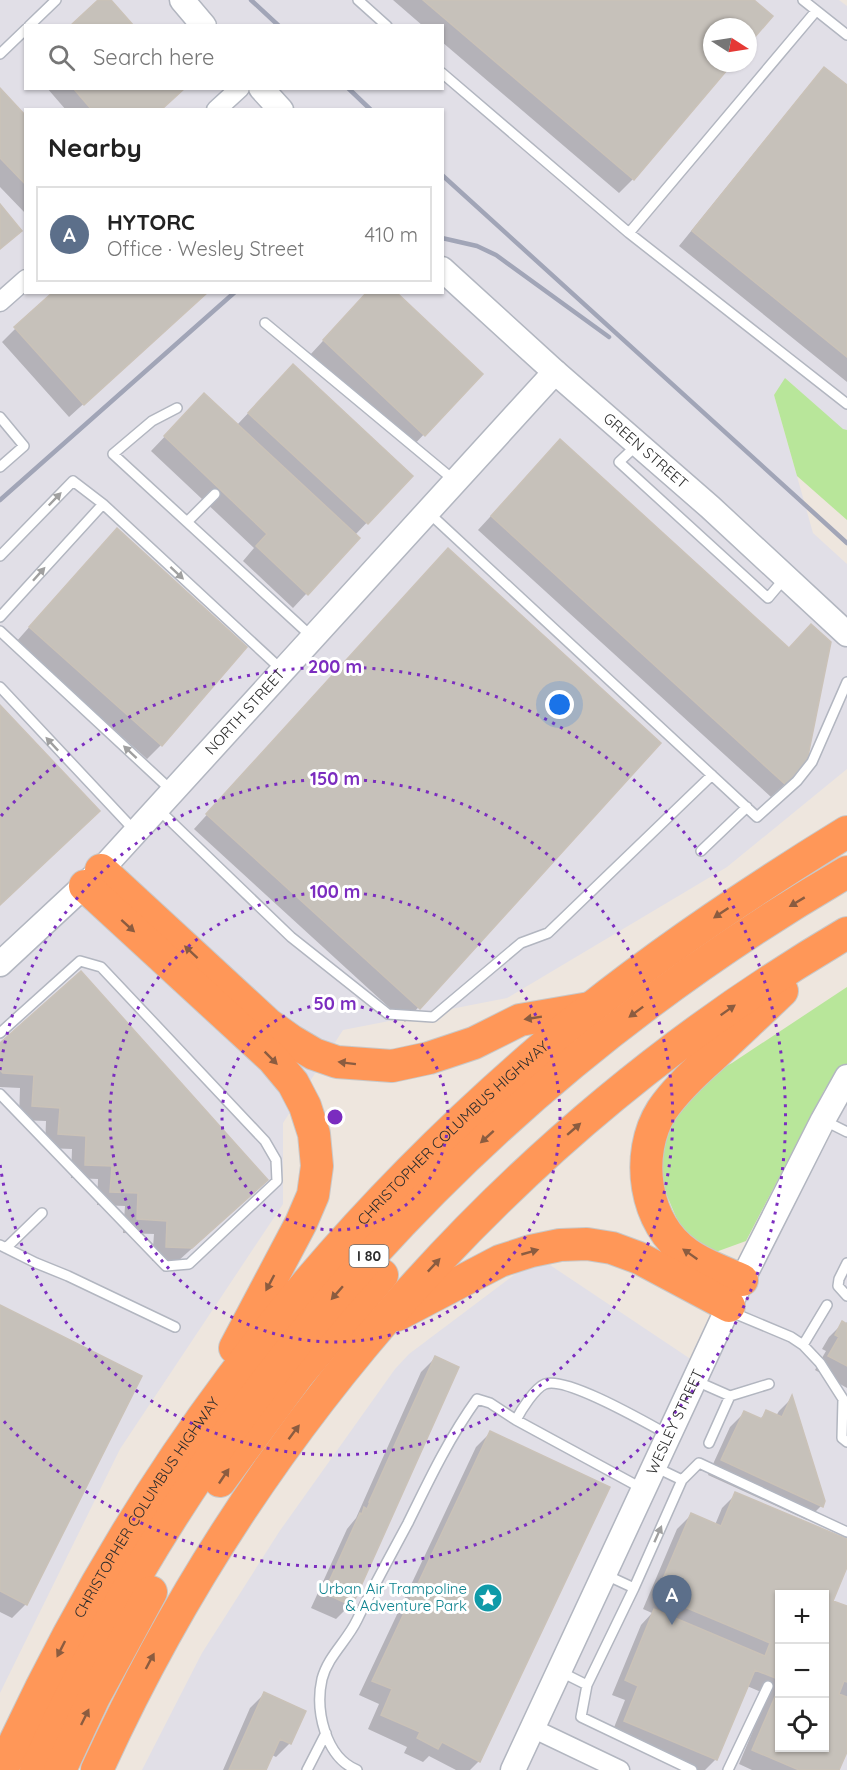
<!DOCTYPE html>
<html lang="en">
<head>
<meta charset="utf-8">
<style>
  :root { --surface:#fff; --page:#f2f2f2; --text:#222; --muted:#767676; --line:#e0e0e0; --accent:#3b6bff }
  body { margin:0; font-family:Quicksand,sans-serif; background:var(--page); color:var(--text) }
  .controls { position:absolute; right:18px; bottom:18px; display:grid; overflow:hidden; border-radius:0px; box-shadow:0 2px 4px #0004 }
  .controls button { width:54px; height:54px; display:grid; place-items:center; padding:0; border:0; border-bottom:2px solid var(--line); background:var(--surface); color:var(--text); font:30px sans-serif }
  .compass { position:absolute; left:703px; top:18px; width:54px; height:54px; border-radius:50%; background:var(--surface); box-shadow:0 2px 4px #0004; rotate:102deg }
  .you { position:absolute; left:560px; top:705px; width:21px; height:21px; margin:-15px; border:4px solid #fff; border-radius:50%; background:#1a73e8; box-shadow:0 0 0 9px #1a73e833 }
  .badge { display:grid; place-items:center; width:39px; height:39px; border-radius:50%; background:var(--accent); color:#fff; font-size:20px; font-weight:700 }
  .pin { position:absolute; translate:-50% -50px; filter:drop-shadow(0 2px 3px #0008) }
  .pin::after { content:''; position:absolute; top:32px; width:21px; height:18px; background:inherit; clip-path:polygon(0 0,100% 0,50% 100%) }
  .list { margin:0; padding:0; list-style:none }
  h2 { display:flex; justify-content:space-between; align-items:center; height:78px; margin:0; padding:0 24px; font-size:26px }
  h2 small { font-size:20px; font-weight:400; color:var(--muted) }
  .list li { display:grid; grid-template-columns:39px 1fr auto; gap:18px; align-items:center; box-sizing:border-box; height:96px; margin:0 12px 12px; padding:0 12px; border:2px solid var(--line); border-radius:0px }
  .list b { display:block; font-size:22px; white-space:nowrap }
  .list p { margin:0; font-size:20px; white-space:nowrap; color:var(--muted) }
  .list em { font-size:20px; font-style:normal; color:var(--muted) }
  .icon { flex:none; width:33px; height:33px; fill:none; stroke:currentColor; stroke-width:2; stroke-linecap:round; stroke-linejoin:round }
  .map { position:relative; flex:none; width:847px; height:1770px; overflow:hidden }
  .search { position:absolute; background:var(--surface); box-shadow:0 2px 4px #0004; left:24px; top:24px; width:420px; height:66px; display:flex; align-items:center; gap:15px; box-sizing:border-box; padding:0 21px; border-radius:0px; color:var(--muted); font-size:22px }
  .panel { position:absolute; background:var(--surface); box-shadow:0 2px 4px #0004; left:24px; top:108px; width:420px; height:186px; border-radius:0px }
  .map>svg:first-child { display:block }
</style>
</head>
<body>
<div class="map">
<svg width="847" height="1770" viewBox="0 0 847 1770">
  <rect width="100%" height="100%" fill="#eee6de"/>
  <path fill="#e1dfe7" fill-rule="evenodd" d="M0,0H839L847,6V430H843L786,379L774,395L813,533L847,564V769L727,867L507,998L343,1030L283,1123V1204L120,1449L0,1693ZM26,26H442V88H26ZM712,27H748V63H712ZM26,110H442V292H26Z
    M847,1103V1770H142L202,1653L279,1532L395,1369L409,1354L538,1257L698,1364L736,1286L826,1144ZM780,1594H824V1748H780Z"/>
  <path fill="#b8e69a" d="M785,378L843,429L847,430V520L797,476L774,395Z
    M847,987V1064L825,1089L746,1241L713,1253L682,1231L659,1177L668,1125L704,1078L732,1063Z"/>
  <path fill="#0003" fill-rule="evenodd" d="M393,0H751L770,16L748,43V27H712V63H731L633,179L619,193L442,42V26H423Z
    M825,69L847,87V382L679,246L811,83Z
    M47,88H183L161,110H66Z
    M0,91L26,118V214L0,187Z
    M207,292L69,417L2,342L16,328Z
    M368,292L481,374L410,449L310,355Z
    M279,380L411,476L355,535L358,538L293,608L243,561L254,548L151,451L191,409L237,425Z
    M547,455L785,784L771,797L478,530Z
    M103,544L161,745L147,759L16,642Z
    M434,564L659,744L405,1022L194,829Z
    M0,1045L252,1194L177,1262L152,1261L154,1234L123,1233L125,1206L97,1205L98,1179L71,1178L72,1149L45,1148L46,1121L19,1120L20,1088L0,1087Z
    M0,1306L26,1604L12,1618L0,1612Z
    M847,1322V1388L815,1370L826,1351L822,1349L829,1337L843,1323L845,1324Z
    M435,1358L350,1605L336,1619L311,1608L347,1529L356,1518L421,1372Z
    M792,1398L821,1506L807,1520L708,1475L730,1427L744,1413L759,1420L767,1412L776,1416L779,1411Z
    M490,1433L479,1761L470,1770H456L429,1756L423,1762L404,1753L407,1747L368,1729L379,1704L359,1695L476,1447Z
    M736,1494L847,1541V1564L831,1602L847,1608V1748L838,1770H752L739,1764L768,1695L747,1686L716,1759L705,1770H694L611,1735L625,1700L612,1695L641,1625L652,1613L643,1609L677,1529L691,1515L715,1525L722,1508ZM780,1594H824V1748H780Z
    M264,1694L290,1743L276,1757L272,1755L265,1770H223L250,1708Z"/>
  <path fill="#c6c1ba" stroke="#cac2b8" stroke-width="1.5" d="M98,0H111L134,26H70Z
    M423,0H754L773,16L748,45V27H712V63H733L634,180Z
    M824,67L847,85V357L692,231Z
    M0,88L26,116V185L0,158Z
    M73,88H185L161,110H92Z
    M0,204L22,231L0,249Z
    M53,292H208L84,405L14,327Z
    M367,292H396L483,374L425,436L323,340Z
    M293,364L413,476L368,524L248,413Z
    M204,393L360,538L308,595L256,546L267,534L164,436Z
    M560,439L789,648L811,624L831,642L807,761L786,785L491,516Z
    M117,528L247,647L162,746L29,627Z
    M448,548L661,743L420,1009L206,814Z
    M0,705L100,811L0,905Z
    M81,971L268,1180L192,1248L166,1247L167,1221L137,1219L138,1193L110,1192L112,1166L85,1165L86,1136L58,1134L60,1108L32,1106L34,1075L3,1073L0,1070V1043Z
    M0,1305L142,1376L27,1605L0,1591Z
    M842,1321L847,1324V1366L828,1356L839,1337L835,1335Z
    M435,1356L459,1367L352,1606L324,1593L360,1513L362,1514L364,1507L367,1509L370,1502H369Z
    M792,1395L825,1501L823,1507L721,1460L744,1411L762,1419L766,1410L782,1417Z
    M490,1431L610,1487L480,1762L442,1742L438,1749L417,1738L420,1732L381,1715L392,1689L372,1681Z
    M735,1492L847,1539V1567L833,1601L847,1606V1682L844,1681L839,1694L847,1697V1752L839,1770H799L752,1750L780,1685V1748H824V1594H780V1680L755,1670L717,1760L624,1721L638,1686L625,1680L654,1609L765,1656L770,1643L656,1595L691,1513L721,1526Z
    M264,1692L306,1711L291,1744L280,1739L266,1770H229Z"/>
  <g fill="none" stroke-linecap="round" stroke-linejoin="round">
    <g stroke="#b2b6c0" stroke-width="12">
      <path id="lane" d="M358,0L387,26
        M803,0L847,35
        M29,26L56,0
        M0,54L26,29
        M442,73L629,233L847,404
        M629,233L816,11
        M265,323L455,481
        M177,408L152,421L113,454L311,636
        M0,417L24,446L0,467
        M638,444L619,462L768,598L784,579
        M429,513L757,817L797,781L812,762L847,682
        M187,522L215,494
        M0,556L73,481L103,504
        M0,617L103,504L282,670
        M0,631L171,790
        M0,687L134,830
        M157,808L291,937L388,1014L433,1017L521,943L548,933L712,775
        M701,851L747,807
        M0,1033L80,961L101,967L265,1141L276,1160L277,1181L189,1264L166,1266L0,1094
        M823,1120L847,1132
        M0,1245L36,1263L68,1276L175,1327
        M6,1248L42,1213
        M847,1263L839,1279L838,1286L847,1296
        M729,1311L791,1337L803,1345L820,1363L843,1399L842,1438L847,1442
        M803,1345L827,1305
        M696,1381L730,1396L769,1384
        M516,1420C521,1410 535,1388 545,1384C566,1376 645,1422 667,1434
        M709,1443L730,1396
        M655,1467L682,1480
        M606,1575L634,1588
        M559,1671L587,1685L634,1588L682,1480L699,1463L847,1532
        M587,1685L581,1717L692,1770
        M307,1770L326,1733
        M357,1770C325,1757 315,1710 322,1679C328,1656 347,1641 357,1620C373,1587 391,1555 408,1523C429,1480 449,1438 477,1399L490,1403L516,1420L643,1489
        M728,1770L768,1686"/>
    </g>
    <g stroke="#b2b6c0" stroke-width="21">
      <path id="street" d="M216,110L240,88
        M0,302L26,279
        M532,1728L620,1770"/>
    </g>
    <g stroke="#b2b6c0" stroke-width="27">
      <g id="secondary">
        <path d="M182,0L204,26"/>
        <path d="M261,88L281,110"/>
        <path id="s1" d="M442,269L555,372L710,507L847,634"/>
        <path id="s2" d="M0,964L101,870L555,372"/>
        <path id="s3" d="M513,1770L727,1310L823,1120L847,1077"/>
      </g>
    </g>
    <g stroke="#c8c8c8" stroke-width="34">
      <g id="highway">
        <path d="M101,870L268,1024L292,1041L314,1054L337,1062L392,1066L429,1058L474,1043L520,1020L590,1008"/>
        <path d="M85,886L273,1059L293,1083L305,1106L314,1134L317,1166L313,1195L301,1223L235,1348"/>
        <path d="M742,1280C724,1272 705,1266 688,1254C644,1225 634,1154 662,1110C675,1091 695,1072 712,1057C735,1035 759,1013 782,991"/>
        <path d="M397,1315L500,1261L531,1251L560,1245L587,1244L612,1248L639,1258L729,1306"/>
        <path d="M220,1481L298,1375L382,1275"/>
        <path id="s4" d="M2,1770C130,1486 305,1251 542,1048C637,967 741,897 847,832"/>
        <path d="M36,1770C207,1388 485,1083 847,872"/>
        <path d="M60,1770L94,1697L151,1592"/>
        <path d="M97,1770C255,1423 518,1126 847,933"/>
      </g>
    </g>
    <use href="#lane" stroke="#fff" stroke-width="9"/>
    <use href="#street" stroke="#fff" stroke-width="18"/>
    <use href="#secondary" stroke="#fff" stroke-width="24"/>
    <use href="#highway" stroke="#ff9758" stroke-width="32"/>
    <path stroke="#a1a5b7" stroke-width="4.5" d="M251,0L279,26
      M348,88L371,110
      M442,175L847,543
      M442,238L477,246L496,255L609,337
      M0,500L235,292"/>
  </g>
  <defs><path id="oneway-solid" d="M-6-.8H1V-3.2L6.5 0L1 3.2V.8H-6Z" transform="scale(1.5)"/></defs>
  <g fill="#a0a0a0">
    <use href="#oneway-solid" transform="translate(55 499) rotate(-46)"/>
    <use href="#oneway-solid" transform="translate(177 573) rotate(43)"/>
    <use href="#oneway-solid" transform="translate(39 574) rotate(-48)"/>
    <use href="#oneway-solid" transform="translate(52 744) rotate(-133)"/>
    <use href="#oneway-solid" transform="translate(130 752) rotate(-137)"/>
    <use href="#oneway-solid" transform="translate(658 1534) rotate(-66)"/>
  </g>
  <g fill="#8b5c40">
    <use href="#oneway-solid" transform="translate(797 902) rotate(149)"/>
    <use href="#oneway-solid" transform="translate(721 913) rotate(146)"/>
    <use href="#oneway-solid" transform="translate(128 926) rotate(42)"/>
    <use href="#oneway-solid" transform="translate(191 952) rotate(-137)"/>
    <use href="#oneway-solid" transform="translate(728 1010) rotate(-35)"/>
    <use href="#oneway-solid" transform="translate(636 1012) rotate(143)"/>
    <use href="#oneway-solid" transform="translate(533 1018) rotate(171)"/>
    <use href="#oneway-solid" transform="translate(271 1058) rotate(45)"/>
    <use href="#oneway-solid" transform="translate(347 1063) rotate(-173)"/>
    <use href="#oneway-solid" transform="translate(574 1129) rotate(-41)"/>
    <use href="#oneway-solid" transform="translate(487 1137) rotate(138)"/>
    <use href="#oneway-solid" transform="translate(530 1252) rotate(-16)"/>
    <use href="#oneway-solid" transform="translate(690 1254) rotate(-145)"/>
    <use href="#oneway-solid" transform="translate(434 1265) rotate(-47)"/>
    <use href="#oneway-solid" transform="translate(270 1283) rotate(118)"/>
    <use href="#oneway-solid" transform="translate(337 1293) rotate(131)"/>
    <use href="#oneway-solid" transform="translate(294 1432) rotate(-53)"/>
    <use href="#oneway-solid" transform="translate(224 1476) rotate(-56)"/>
    <use href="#oneway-solid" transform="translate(61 1649) rotate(117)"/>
    <use href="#oneway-solid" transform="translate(150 1661) rotate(-62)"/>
    <use href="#oneway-solid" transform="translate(85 1717) rotate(-64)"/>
  </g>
  <g fill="none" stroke="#7b2cbf" stroke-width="3" stroke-dasharray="3 6">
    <circle cx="335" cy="1117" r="113"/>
    <circle cx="335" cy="1117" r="225"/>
    <path d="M0 1070A338 338 0 1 1 0 1164"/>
    <path d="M1 816A450 450 0 1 1 1 1418"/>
  </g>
  <defs>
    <g id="sight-disc" transform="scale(1.5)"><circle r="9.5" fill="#0f9aa8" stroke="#fff"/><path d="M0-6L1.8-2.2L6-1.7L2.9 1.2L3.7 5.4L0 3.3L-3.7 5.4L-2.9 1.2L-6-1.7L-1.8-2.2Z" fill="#fff"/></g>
  </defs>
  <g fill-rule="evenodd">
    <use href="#sight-disc" x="488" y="1598"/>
  </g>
  <g text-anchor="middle" stroke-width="6" stroke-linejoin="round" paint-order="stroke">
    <rect fill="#fff" stroke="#6b6b6b" stroke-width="1.5" x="349.5" y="1245" width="39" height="22" rx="4.5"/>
    <g font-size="14" font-weight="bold" fill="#2c2c2c">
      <text x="369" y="1261">I 80</text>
    </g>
    <g font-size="15" fill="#2c2c2c" stroke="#fff">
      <text dy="5" stroke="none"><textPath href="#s1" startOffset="273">GREEN STREET</textPath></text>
      <text dy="5" stroke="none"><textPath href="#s2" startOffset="352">NORTH STREET</textPath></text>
      <text dy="5" stroke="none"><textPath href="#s4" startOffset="786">CHRISTOPHER COLUMBUS HIGHWAY</textPath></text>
      <text dy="5" stroke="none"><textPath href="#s3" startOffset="384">WESLEY STREET</textPath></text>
      <text dy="5" stroke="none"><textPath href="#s4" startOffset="300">CHRISTOPHER COLUMBUS HIGHWAY</textPath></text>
    </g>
    <g font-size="15" fill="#0d838f" stroke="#fff" text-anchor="end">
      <text x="467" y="1594">Urban Air Trampoline<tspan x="467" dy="17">&amp; Adventure Park</tspan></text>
    </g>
  </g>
  <circle cx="335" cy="1117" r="9" fill="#7b2cbf" stroke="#fff" stroke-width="3"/>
  <g font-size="18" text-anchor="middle" font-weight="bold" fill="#7b2cbf" stroke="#fff" stroke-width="6" stroke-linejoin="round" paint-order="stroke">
    <text x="335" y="673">200 m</text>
    <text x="335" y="785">150 m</text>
    <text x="335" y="898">100 m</text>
    <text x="335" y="1010">50 m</text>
  </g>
</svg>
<div class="controls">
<button>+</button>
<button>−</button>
<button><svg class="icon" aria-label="locate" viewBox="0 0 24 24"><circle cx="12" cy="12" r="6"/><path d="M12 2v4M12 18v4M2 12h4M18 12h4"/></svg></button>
</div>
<svg class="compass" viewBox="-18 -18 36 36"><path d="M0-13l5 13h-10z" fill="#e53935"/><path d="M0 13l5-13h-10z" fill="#767676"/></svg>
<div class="you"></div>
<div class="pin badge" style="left:672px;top:1625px;background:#5c6f8a">A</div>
<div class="search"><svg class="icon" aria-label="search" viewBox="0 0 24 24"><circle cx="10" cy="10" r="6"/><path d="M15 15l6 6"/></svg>Search here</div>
<section class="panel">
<h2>Nearby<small></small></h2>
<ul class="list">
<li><span class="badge" style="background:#5c6f8a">A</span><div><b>HYTORC</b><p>Office · Wesley Street</p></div><em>410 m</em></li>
</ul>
</section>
</div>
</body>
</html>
